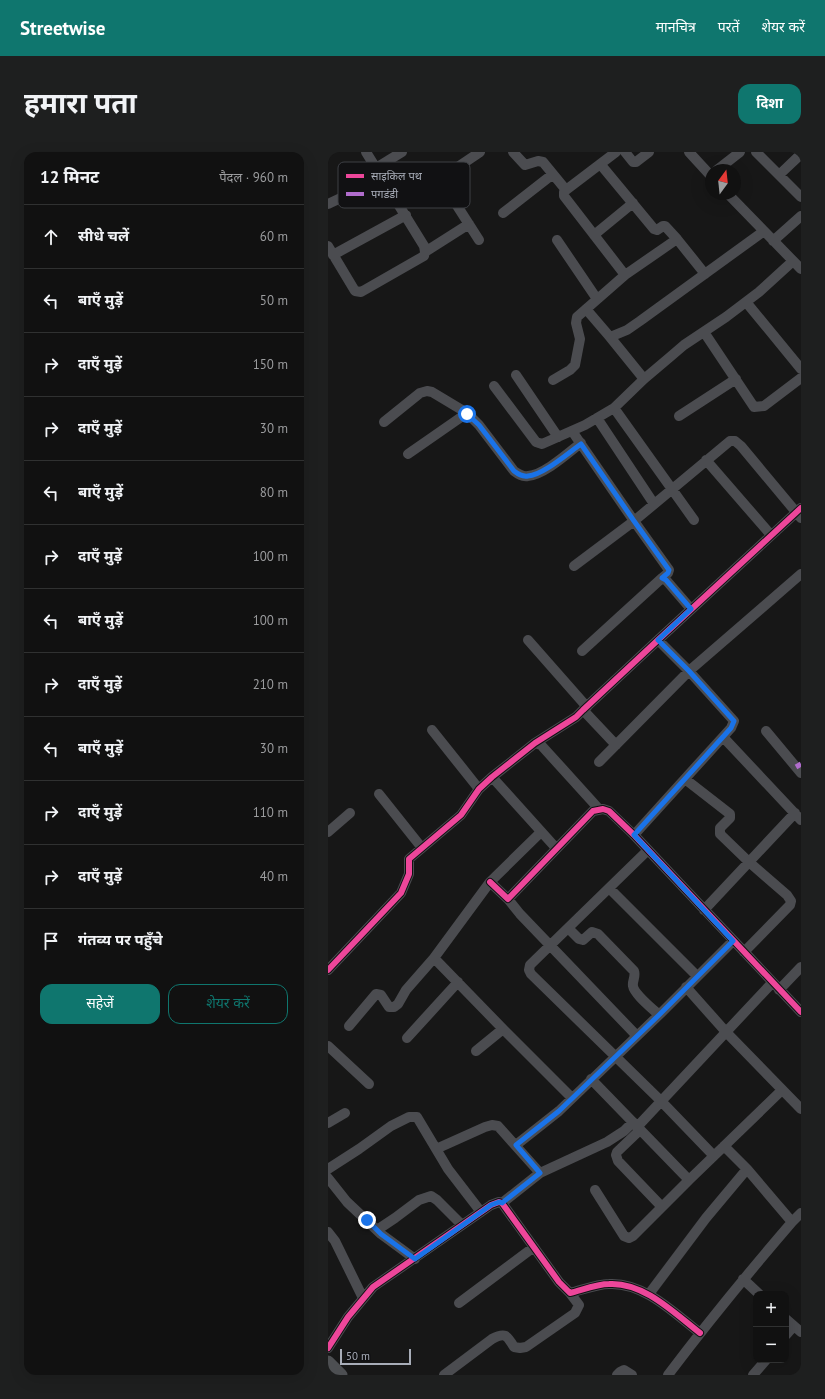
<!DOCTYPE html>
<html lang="hi">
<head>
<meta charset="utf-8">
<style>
  :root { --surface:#111; --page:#1e1f1f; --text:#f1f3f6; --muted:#9c9d9f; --line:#303131; --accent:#0f766e }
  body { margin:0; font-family:"PT Sans","Noto Sans Devanagari",sans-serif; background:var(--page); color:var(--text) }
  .controls { position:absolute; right:12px; bottom:12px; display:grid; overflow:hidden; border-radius:8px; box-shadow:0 4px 16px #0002 }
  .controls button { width:36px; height:36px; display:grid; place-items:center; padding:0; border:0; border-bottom:1px solid var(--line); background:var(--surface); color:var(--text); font:20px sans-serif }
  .compass { position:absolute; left:377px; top:12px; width:36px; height:36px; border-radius:50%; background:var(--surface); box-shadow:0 4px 16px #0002; rotate:15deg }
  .scale { position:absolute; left:12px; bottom:10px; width:71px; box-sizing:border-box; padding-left:4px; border:2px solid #a8adb8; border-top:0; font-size:11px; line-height:14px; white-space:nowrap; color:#a8adb8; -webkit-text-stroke:3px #111113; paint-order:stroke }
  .stop { position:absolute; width:12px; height:12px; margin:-9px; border:3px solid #1a73e8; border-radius:50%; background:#fff }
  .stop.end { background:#1a73e8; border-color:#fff; box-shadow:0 1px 4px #0008 }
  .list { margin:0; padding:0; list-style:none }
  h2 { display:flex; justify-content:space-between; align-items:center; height:52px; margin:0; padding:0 16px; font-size:17px }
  h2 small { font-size:13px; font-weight:400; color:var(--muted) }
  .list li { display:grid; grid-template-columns:26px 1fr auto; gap:12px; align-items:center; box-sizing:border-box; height:64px; padding:0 16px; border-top:1px solid var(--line) }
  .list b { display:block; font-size:15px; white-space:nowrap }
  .list em { font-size:13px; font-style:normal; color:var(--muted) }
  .actions { display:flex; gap:8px; padding:12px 16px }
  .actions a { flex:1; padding:9px 0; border:1px solid var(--accent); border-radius:12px; text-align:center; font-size:14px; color:var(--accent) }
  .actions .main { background:var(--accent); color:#fff }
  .icon { flex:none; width:22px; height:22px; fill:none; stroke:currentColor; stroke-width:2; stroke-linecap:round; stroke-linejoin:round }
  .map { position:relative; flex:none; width:473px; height:1223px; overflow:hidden; border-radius:12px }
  header { display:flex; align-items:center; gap:24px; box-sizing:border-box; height:56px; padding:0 20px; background:var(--accent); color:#fff }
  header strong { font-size:19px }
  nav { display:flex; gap:22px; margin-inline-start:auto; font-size:14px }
  .intro { display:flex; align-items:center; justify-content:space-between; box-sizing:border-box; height:96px; padding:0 24px }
  h1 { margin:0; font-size:28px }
  .button { padding:10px 18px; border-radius:12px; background:var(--accent); color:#fff; font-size:14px; font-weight:700 }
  main { display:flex; gap:24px; padding:0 24px }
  aside { flex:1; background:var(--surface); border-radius:12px; box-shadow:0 4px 16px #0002 }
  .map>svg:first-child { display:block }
</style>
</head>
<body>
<header>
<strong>Streetwise</strong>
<nav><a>मानचित्र</a><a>परतें</a><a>शेयर करें</a></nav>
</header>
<div class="intro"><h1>हमारा पता</h1><a class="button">दिशा</a></div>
<main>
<aside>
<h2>12 मिनट<small>पैदल · 960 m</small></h2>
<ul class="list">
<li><svg class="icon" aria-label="ahead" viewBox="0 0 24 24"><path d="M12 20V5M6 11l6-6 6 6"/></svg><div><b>सीधे चलें</b></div><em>60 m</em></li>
<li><svg class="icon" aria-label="left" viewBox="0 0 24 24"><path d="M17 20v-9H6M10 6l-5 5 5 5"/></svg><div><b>बाएँ मुड़ें</b></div><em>50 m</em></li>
<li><svg class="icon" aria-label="right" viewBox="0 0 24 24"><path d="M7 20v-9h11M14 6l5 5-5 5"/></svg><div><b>दाएँ मुड़ें</b></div><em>150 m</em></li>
<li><svg class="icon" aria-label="right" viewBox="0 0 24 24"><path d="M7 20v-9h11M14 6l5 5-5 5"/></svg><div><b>दाएँ मुड़ें</b></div><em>30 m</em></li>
<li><svg class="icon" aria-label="left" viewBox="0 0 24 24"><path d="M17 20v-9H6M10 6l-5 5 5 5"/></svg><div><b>बाएँ मुड़ें</b></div><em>80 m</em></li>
<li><svg class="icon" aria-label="right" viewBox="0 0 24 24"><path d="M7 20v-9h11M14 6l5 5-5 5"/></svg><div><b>दाएँ मुड़ें</b></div><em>100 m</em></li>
<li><svg class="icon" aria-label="left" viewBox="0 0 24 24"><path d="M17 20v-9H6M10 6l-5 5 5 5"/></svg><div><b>बाएँ मुड़ें</b></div><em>100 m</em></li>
<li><svg class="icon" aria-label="right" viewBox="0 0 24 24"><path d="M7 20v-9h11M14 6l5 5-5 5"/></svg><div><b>दाएँ मुड़ें</b></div><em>210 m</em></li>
<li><svg class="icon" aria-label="left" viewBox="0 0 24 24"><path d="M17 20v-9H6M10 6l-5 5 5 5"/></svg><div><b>बाएँ मुड़ें</b></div><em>30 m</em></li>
<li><svg class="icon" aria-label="right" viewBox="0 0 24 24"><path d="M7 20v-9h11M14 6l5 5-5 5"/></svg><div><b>दाएँ मुड़ें</b></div><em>110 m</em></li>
<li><svg class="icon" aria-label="right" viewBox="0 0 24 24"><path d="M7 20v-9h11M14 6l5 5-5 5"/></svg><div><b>दाएँ मुड़ें</b></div><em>40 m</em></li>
<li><svg class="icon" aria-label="arrive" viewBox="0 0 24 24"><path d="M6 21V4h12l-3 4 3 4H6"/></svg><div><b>गंतव्य पर पहुँचे</b></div></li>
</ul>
<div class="actions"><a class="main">सहेजें</a><a>शेयर करें</a></div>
</aside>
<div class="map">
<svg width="473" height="1223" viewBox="0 0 473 1223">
  <rect width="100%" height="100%" fill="#171717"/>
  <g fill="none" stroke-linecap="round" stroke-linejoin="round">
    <path stroke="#4b4c50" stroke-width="10" d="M185,0L197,13L210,9L215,10L238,38
      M288,0L238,38L236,40V44L297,123
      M297,0L305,10H308L321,0
      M361,0L383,24
      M428,0L473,45
      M273,13L326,77L329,78L335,74H337L349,87
      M48,16L74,0
      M389,18L412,0
      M451,23L473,2
      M112,27L151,88
      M400,42L473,117
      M0,52L55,26
      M72,54L152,0
      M175,61L225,22
      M266,83L305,51
      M229,88L269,147
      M445,89L473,64
      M0,94L27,139L33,140L96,104L97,100L96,94L38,0
      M97,100L141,72
      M5,103L78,63
      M418,150L473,217
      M258,157L282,185L316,227
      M376,180L426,255L436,254L473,226
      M282,185L299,178L312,169L436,79
      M188,223L230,285
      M225,228L242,218L247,213L252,187L248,171L249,165L297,123L349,87L377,122
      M166,234L208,290L214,292L257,273L286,256L316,227L342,205L356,193L398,165L431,140L465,109
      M286,256L366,368
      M351,264L408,227
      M269,266L326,352
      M56,270L92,241L99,239L104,240L139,261L151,273L186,319C190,322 194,325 200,324C216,323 240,301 253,291
      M244,279L306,369L341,418L340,421L334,426
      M80,302L139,261
      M378,308L443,383
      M246,414L306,369L402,289H407L413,294L473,366
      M200,488L259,555
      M254,499L334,426L338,428L363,457
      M255,558L288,593
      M104,578L151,637
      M438,579L473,621
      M395,585L473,668
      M207,591L213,593L271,657
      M271,610L361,519L473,422
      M164,625L228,696
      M357,627L402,662V666L392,676V682L421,710L459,743L463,749L462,753L416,800
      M51,642L94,696
      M0,680L22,661
      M306,683L403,576L406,569L361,519L330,488
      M320,698L202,813L201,818L203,822L333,949L386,1004
      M162,730L180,747L265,659L275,657L281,659L306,683L473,860
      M281,736L369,824
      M180,747L192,762L309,884
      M376,758L467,661
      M240,776L251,787L255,788L264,780L270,782L306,819C308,825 304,829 305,834C306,842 325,857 331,863
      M106,806L175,877
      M0,818L73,741L81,722V707L133,663L151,637L164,625L207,591L248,565L255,558L330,488L473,356
      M358,835L398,880L473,957
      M451,838L473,815
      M21,874L48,842L53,843L61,855H66L70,852L78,838L106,806L162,730L213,680
      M79,886L130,830
      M0,894L41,932
      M148,899L175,877L244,946
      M263,927L361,1028L454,938
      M0,971L17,961
      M309,975L444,831
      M312,978L289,1000L288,1003L290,1009L334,1055
      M188,993L231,959L331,863L405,789
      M396,994L419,1017L464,1070
      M108,997L157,975L164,973L170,974L212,1021
      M0,1017L31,997L63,974L81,965H89L120,1017L153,1060
      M0,1026L19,1050L53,1082L87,1107
      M267,1038L296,1084L301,1086L305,1084L361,1028
      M174,1051L212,1021L279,990L296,979L305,970
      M49,1078L67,1066L91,1048L103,1044L109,1048L134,1073
      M0,1080L7,1089L35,1146
      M415,1127L431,1142
      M321,1142L378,1066L419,1017
      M131,1151L206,1095
      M458,1167L473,1180
      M458,1183L466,1174
      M0,1196L20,1165L45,1135L163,1053L171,1050L174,1051L231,1130L242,1141C254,1138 269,1132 281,1132C316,1130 346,1161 372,1181
      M116,1223L164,1187C177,1180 179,1183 186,1195L192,1196L198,1195L247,1161L251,1153L242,1141
      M289,1223L292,1220L296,1218L304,1223
      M340,1223C380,1170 421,1120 464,1070L473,1061
      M425,1223L438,1208"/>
    <path stroke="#4d4f52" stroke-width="13" d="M0,1210L13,1223"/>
    <path stroke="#b06ccc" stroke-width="5" stroke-dasharray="10 5" stroke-linecap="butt" d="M468,615L473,612"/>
    <g stroke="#111113" stroke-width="8">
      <path id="cycleway" d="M162,730L180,747L265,659L275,657L281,659L306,683L473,860
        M0,818L73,741L81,722V707L133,663L151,637L164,625L207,591L248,565L255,558L330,488L473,356
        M0,1196L20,1165L45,1135L163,1053L171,1050L174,1051L231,1130L242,1141C254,1138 269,1132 281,1132C316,1130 346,1161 372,1181"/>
    </g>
    <use href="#cycleway" stroke="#ed469a" stroke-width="6"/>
  </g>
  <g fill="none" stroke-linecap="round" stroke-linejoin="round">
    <path stroke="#1a73e8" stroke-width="5" d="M39,1068L53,1082L87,1107L163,1053L171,1050L174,1051L212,1021L188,993L231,959L331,863L405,789L306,683L403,576L406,569L361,519L330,488L363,457L338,428L334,426L340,421L341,418L306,369L253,292C240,301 215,323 200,324C194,325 190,322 186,319L151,273L139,262"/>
  </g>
  <rect x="10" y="10" width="132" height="46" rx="6" fill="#111113" stroke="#3e4045" stroke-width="1"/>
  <rect x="18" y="22" width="18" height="4" fill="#ed469a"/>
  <rect x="18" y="40" width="18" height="4" fill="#b06ccc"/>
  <g font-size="11" fill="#a8adb8">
    <text x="43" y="28">साइकिल पथ</text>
    <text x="43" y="46">पगडंडी</text>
  </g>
</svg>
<div class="controls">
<button>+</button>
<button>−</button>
</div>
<svg class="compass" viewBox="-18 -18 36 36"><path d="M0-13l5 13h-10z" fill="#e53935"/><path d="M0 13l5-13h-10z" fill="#9c9d9f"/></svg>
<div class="scale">50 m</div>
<div class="stop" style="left:139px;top:262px"></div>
<div class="stop end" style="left:39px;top:1068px"></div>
</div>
</main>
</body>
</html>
